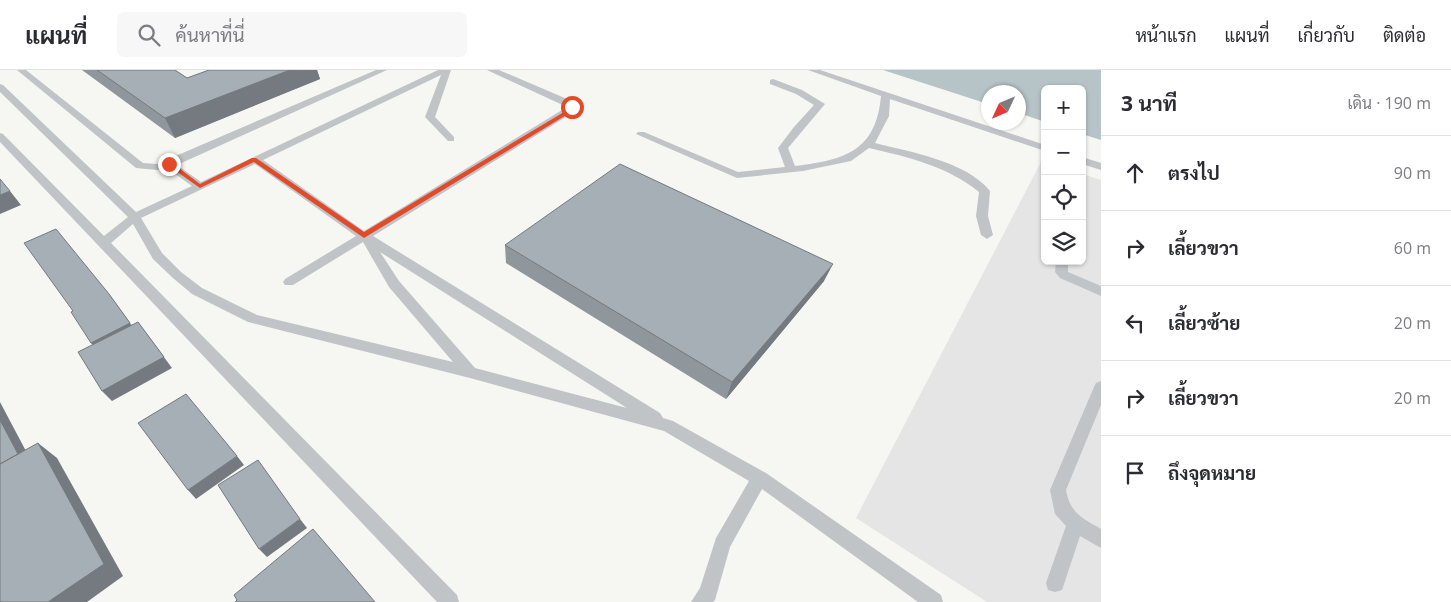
<!DOCTYPE html>
<html lang="th">
<head>
<meta charset="utf-8">
<style>
  :root { --surface:#fff; --page:#f7f7f7; --text:#2b2b33; --muted:#7c7c81; --line:#e1e1e2 }
  body { margin:0; font-family:"Open Sans",Sarabun,sans-serif; background:var(--page); color:var(--text) }
  .controls { position:absolute; right:15px; top:15px; display:grid; overflow:hidden; border-radius:8px; box-shadow:0 1px 4px #0004 }
  .controls button { width:45px; height:45px; display:grid; place-items:center; padding:0; border:0; border-bottom:1px solid var(--line); background:var(--surface); color:var(--text); font:25px sans-serif }
  .compass { position:absolute; left:981px; top:15px; width:45px; height:45px; border-radius:50%; background:var(--surface); box-shadow:0 1px 4px #0004; rotate:226deg }
  .stop { position:absolute; width:15px; height:15px; margin:-11px; border:4px solid #e14b29; border-radius:50%; background:#fff }
  .stop.end { background:#e14b29; border-color:#fff; box-shadow:0 1px 5px #0008 }
  .list { margin:0; padding:0; list-style:none }
  h2 { display:flex; justify-content:space-between; align-items:center; height:65px; margin:0; padding:0 20px; font-size:21px }
  h2 small { font-size:16px; font-weight:400; color:var(--muted) }
  .list li { display:grid; grid-template-columns:32px 1fr auto; gap:15px; align-items:center; box-sizing:border-box; height:75px; padding:0 20px; border-top:1px solid var(--line) }
  .list b { display:block; font-size:19px; white-space:nowrap }
  .list em { font-size:16px; font-style:normal; color:var(--muted) }
  .icon { flex:none; width:28px; height:28px; fill:none; stroke:currentColor; stroke-width:2; stroke-linecap:round; stroke-linejoin:round }
  .map { position:relative; flex:none; width:1101px; height:532px; overflow:hidden }
  header { display:flex; align-items:center; gap:30px; box-sizing:border-box; height:70px; padding:0 25px; background:var(--surface); border-bottom:1px solid var(--line) }
  header strong { font-size:24px }
  nav { display:flex; gap:28px; margin-inline-start:auto; font-size:18px }
  .search { width:350px; height:45px; background:var(--page); display:flex; align-items:center; gap:12px; box-sizing:border-box; padding:0 18px; border-radius:8px; color:var(--muted); font-size:19px }
  main { display:flex }
  aside { flex:1; background:var(--surface) }
  .map>svg:first-child { display:block }
</style>
</head>
<body>
<header>
<strong>แผนที่</strong>
<div class="search"><svg class="icon" aria-label="search" viewBox="0 0 24 24"><circle cx="10" cy="10" r="6"/><path d="M15 15l6 6"/></svg>ค้นหาที่นี่</div>
<nav><a>หน้าแรก</a><a>แผนที่</a><a>เกี่ยวกับ</a><a>ติดต่อ</a></nav>
</header>
<main>
<div class="map">
<svg width="1101" height="532" viewBox="0 0 1101 532">
  <rect width="100%" height="100%" fill="#f6f6f3"/>
  <path fill="#e4e5e4" d="M1042,90L1045,91V191H1082V104L1101,110V532H987L856,448Z"/>
  <path fill="#b6c3c7" d="M883,0H1101V70L1082,64V19H1045V52L1019,43L1018,22H988V34Z"/>
  <g fill="none" stroke-linecap="round" stroke-linejoin="round">
    <path fill="#c0c4c7" fill-rule="evenodd" d="M17,0H26L143,93L157,94L376,0H387L177,95L201,112L438,0H451L435,47L454,67V71H448L425,47L441,5L263,90L364,161L567,37L487,0H499L574,32L577,37L569,45L373,166L660,343L663,348L673,351L766,403L941,525L943,532H918L762,419L730,477L715,530L713,532H691L700,518L716,468L749,411L664,361L470,308L248,252L192,224L173,208L153,189L133,154L111,173L457,525L459,532H437L0,72V63L3,64L104,166L128,147L0,22V14L3,15L136,142L192,116L167,98L157,100L136,98ZM255,94L356,166L285,209L283,212L285,215H293L363,172L389,217L453,292L257,245L202,218L181,202L162,183L141,148ZM380,182L627,338L475,298L399,211Z
      M808,0H820L1045,75V81L890,29L889,46L875,73C910,82 966,91 990,121L988,146L993,165L987,169L981,165L976,146L979,122C947,96 908,87 869,78L851,91L803,101L737,108L636,64L638,62H644L738,102L785,97L778,78L794,57L814,35L796,24L770,14V10L773,9L802,20L825,34L788,78L795,96C845,90 876,81 881,26Z
      M1082,87L1101,93V100L1082,94Z
      M1056,191H1068V202L1101,216V226L1060,208L1055,202Z
      M1101,311V335L1066,420C1070,443 1082,448 1101,459V478L1080,466L1062,520L1055,522L1048,520L1046,513L1066,456L1055,444L1050,420L1094,317L1096,313Z"/>
  </g>
  <path fill="#8f969c" d="M82,0H175L187,8L209,0H317L320,9L175,68Z
    M505,175L824,211L726,329L506,193Z"/>
  <path fill="#747a7f" d="M290,0H317L320,9L175,68L165,48Z
    M10,121L21,135L0,144V125Z
    M833,194L824,211L726,329L732,312Z
    M109,224L138,264L100,284L91,273Z
    M138,252L172,298L112,331L102,321Z
    M0,332L36,400L0,422Z
    M38,373L57,388L123,506L87,532H48Z
    M237,386L244,395L196,429L188,420Z
    M300,449L307,458L267,487L259,479Z"/>
  <path fill="#a6afb5" stroke="#747a7f" d="M97,0H175L187,8L209,0H290L165,48Z
    M620,94L833,194L732,312L505,175Z
    M0,109L10,121L0,125Z
    M56,159L109,224L130,253L91,273L71,242L73,241L24,173Z
    M138,252L164,287L102,321L78,282Z
    M186,324L237,386L188,420L138,353Z
    M0,350L18,384L0,394Z
    M38,373L104,494L48,532H0V394Z
    M258,390L300,449L259,479L218,415Z
    M313,459L375,532H235L237,530L234,525Z"/>
  <path fill="#e14b29" d="M570,36L575,37L568,44L364,168L254,92L200,118L166,94L171,92L200,114L252,88H256L364,162L564,42Z"/>
</svg>
<div class="controls">
<button>+</button>
<button>−</button>
<button><svg class="icon" aria-label="locate" viewBox="0 0 24 24"><circle cx="12" cy="12" r="6"/><path d="M12 2v4M12 18v4M2 12h4M18 12h4"/></svg></button>
<button><svg class="icon" aria-label="layers" viewBox="0 0 24 24"><path d="M12 4l9 5-9 5-9-5zM3 14l9 5 9-5"/></svg></button>
</div>
<svg class="compass" viewBox="-18 -18 36 36"><path d="M0-13l5 13h-10z" fill="#e53935"/><path d="M0 13l5-13h-10z" fill="#7c7c81"/></svg>
<div class="stop" style="left:572px;top:37px"></div>
<div class="stop end" style="left:169px;top:94px"></div>
</div>
<aside>
<h2>3 นาที<small>เดิน · 190 m</small></h2>
<ul class="list">
<li><svg class="icon" aria-label="ahead" viewBox="0 0 24 24"><path d="M12 20V5M6 11l6-6 6 6"/></svg><div><b>ตรงไป</b></div><em>90 m</em></li>
<li><svg class="icon" aria-label="right" viewBox="0 0 24 24"><path d="M7 20v-9h11M14 6l5 5-5 5"/></svg><div><b>เลี้ยวขวา</b></div><em>60 m</em></li>
<li><svg class="icon" aria-label="left" viewBox="0 0 24 24"><path d="M17 20v-9H6M10 6l-5 5 5 5"/></svg><div><b>เลี้ยวซ้าย</b></div><em>20 m</em></li>
<li><svg class="icon" aria-label="right" viewBox="0 0 24 24"><path d="M7 20v-9h11M14 6l5 5-5 5"/></svg><div><b>เลี้ยวขวา</b></div><em>20 m</em></li>
<li><svg class="icon" aria-label="arrive" viewBox="0 0 24 24"><path d="M6 21V4h12l-3 4 3 4H6"/></svg><div><b>ถึงจุดหมาย</b></div></li>
</ul>
</aside>
</main>
</body>
</html>
